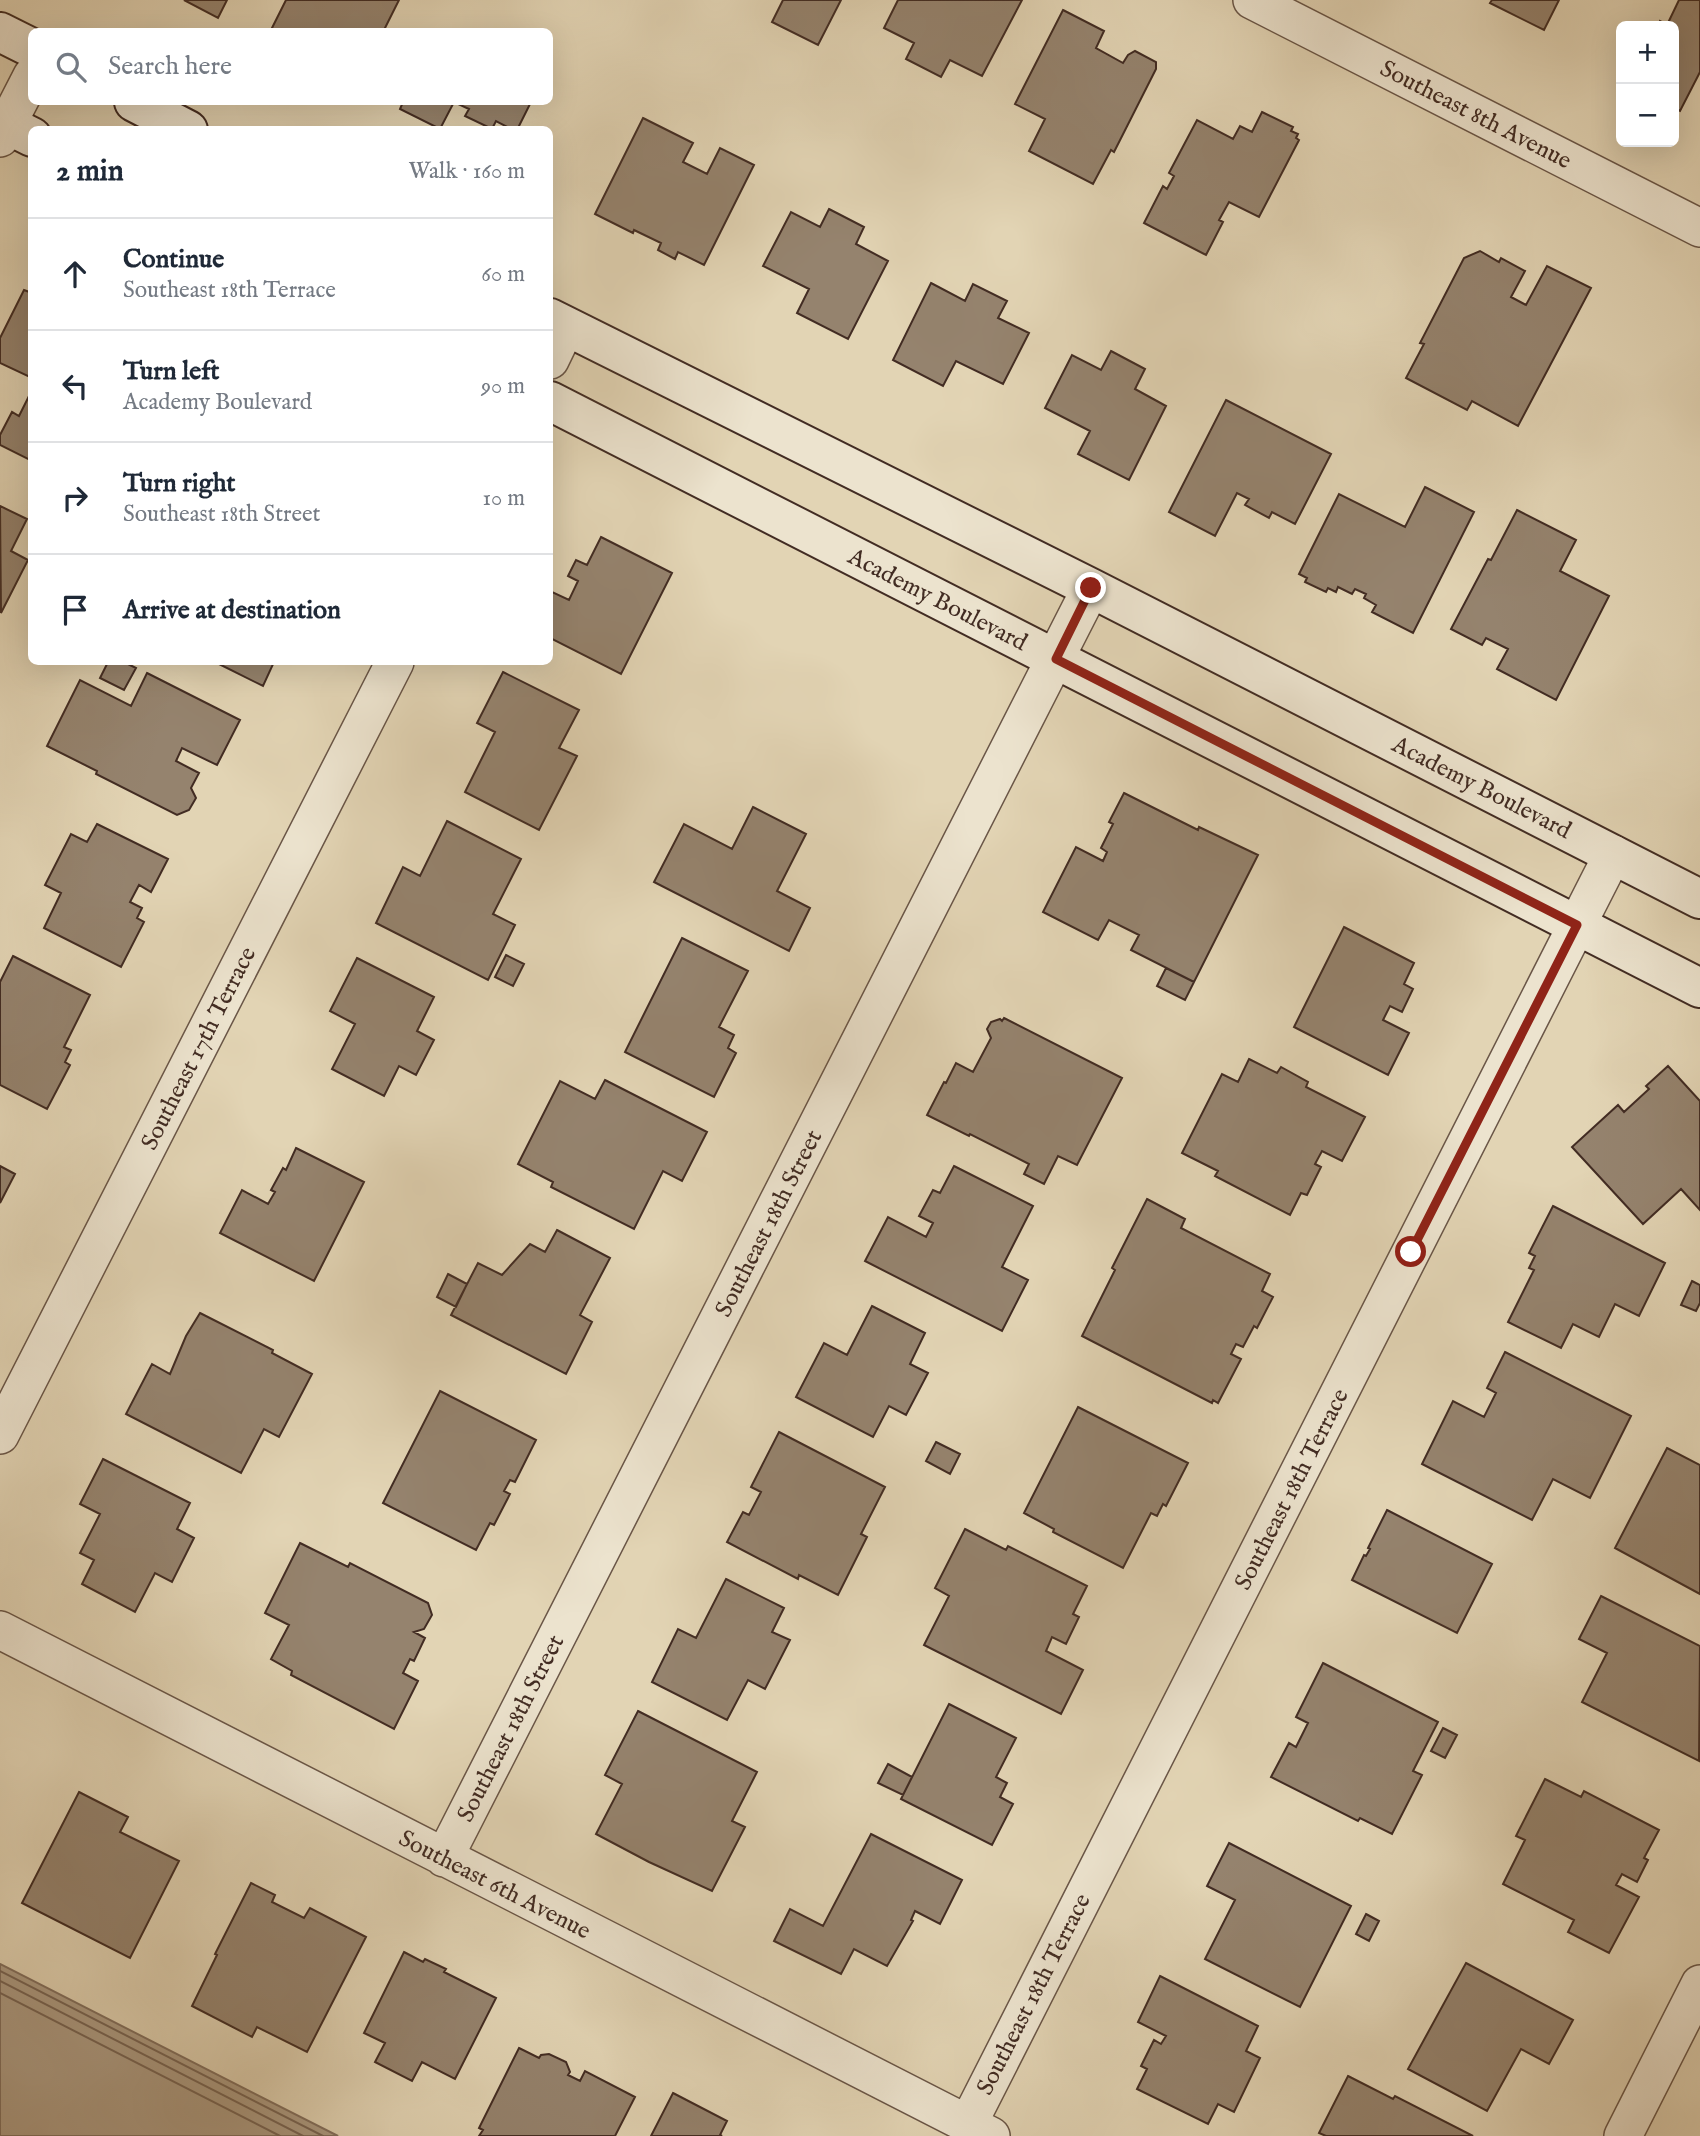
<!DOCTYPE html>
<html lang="en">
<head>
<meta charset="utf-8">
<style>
  :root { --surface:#fff; --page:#f6f6f7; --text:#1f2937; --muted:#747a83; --line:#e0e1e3 }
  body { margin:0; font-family:"IM FELL English",serif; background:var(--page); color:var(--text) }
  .controls { position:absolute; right:21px; top:21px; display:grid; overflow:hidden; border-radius:10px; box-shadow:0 7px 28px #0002 }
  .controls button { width:63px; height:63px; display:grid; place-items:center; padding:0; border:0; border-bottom:2px solid var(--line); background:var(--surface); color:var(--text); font:35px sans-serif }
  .stop { position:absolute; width:21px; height:21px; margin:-16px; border:5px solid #8f2418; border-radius:50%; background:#fff }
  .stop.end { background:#8f2418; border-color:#fff; box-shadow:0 2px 7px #0008 }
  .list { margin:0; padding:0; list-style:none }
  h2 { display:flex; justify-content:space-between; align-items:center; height:91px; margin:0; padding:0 28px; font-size:30px }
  h2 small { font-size:23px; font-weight:400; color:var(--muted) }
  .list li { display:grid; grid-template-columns:46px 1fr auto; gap:21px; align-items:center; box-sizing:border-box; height:112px; padding:0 28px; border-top:2px solid var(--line) }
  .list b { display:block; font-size:26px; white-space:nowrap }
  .list p { margin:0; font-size:23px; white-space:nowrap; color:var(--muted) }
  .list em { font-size:23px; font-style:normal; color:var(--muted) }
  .icon { flex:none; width:38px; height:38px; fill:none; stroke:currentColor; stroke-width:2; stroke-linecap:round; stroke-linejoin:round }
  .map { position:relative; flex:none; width:1700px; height:2136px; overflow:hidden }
  .search { position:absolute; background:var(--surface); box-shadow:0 7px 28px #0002; left:28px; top:28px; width:525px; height:77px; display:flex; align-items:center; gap:18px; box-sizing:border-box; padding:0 24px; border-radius:10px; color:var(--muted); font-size:26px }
  .panel { position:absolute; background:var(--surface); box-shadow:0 7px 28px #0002; left:28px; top:126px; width:525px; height:539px; border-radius:10px }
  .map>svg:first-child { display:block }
</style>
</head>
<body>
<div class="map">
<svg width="1700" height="2136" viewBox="0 0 1700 2136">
  <rect width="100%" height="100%" fill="#e2d4b4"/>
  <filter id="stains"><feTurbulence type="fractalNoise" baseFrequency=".00286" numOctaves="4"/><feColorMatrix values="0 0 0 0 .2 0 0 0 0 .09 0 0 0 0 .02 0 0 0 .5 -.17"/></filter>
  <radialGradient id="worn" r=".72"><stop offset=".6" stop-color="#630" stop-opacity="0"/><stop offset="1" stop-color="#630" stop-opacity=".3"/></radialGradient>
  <path fill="#ac9b83" stroke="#826f5d" stroke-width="2" d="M0,1964L338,2136H0Z"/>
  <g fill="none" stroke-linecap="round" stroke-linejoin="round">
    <path stroke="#776453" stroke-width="2" d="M0,1971L323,2136
      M0,1981L303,2136
      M0,1993L280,2136"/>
  </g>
  <path fill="#95836e" stroke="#422c23" stroke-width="2" d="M184,0H227L218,18Z
    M286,0H399L383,32H274L271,30Z
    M783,0H841L818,45L772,22Z
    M898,0H1022L982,76L950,60L941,77L906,59L914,43L884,28Z
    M1492,0H1559L1544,30L1490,3Z
    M1679,0H1700V72L1680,111L1674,108V26H1658L1660,21L1667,25Z
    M1063,10L1104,31L1096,48L1123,63L1128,55L1135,51L1156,62V69L1114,152L1111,150L1093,184L1029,151L1045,119L1015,104Z
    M403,102H531L517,130H513L496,121L492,129L465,116L469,109L454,102L440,129L400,109Z
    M1262,112L1293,127L1291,131L1298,134L1296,138L1299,140L1259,217L1229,202L1219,220L1223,222L1206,255L1144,223L1163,186L1167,189L1174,176L1169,173L1197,120L1233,139L1240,126L1252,132Z
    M643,118L693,143L683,162L707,174L720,148L754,165L704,265L678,252L675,259L658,250L661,243L634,230L633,233L595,214Z
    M829,209L864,227L856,244L888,261L848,339L797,313L809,289L763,266L791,212L820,227Z
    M1480,251L1499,262L1501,258L1525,271L1511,297L1526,305L1547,266L1591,288L1518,426L1472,401L1467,410L1406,378L1424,344L1420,343L1464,258Z
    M931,283L965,301L973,284L1007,301L998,318L1029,333L1003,384L956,361L943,386L893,360Z
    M24,290L32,293V378L0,363V338Z
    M1111,351L1145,369L1135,389L1166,406L1129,480L1078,454L1090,431L1045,408L1072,355L1101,370Z
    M32,390V461L0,445V435L12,412L19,416Z
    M1226,400L1331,454L1295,524L1272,512L1269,518L1245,505L1249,499L1237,493L1215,536L1169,512Z
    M1425,487L1474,512L1413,633L1372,612L1376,605L1364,598L1366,594L1355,589L1352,594L1338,587L1336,592L1328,588L1326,592L1305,582L1307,578L1299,574L1339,494L1405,527Z
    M0,506L27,519L11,551L28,560L1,613Z
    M1517,510L1576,540L1560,571L1609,596L1556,700L1497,669L1508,649L1486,638L1482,645L1451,629L1488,559L1491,560Z
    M601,537L672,573L621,674L550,638V591L569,600L578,581L568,576L576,560L587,565Z
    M108,662H124L136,668L124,690L100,678Z
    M215,662H274L263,686Z
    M503,672L579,710L559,748L577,756L539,830L465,792L495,732L477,723Z
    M147,673L240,720L217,765L182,748L176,761L199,773L191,788L196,798L189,810L177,815L96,774L97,771L47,746L80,680L131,706Z
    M1124,793L1198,830L1199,827L1258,855L1194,982L1131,950L1139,935L1109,920L1098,940L1043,912L1076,847L1103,861L1107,852L1101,848L1113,824L1109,822Z
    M753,807L806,834L777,891L810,908L789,951L654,882L684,824L732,849Z
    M447,821L521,859L493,914L515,925L488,980L376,923L403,867L420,876Z
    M97,824L168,859L151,892L139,885L130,902L142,908L137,918L144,922L121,967L44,928L61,893L45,885L71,834L87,842Z
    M1344,927L1414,963L1404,984L1413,989L1402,1012L1390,1006L1383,1020L1409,1033L1388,1075L1294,1027Z
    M682,938L748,971L719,1027L734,1035L728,1048L736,1053L714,1097L625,1052Z
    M506,955L524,964L513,986L495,977Z
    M13,956L90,995L64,1047L71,1050L65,1062L70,1065L47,1109L0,1085V982Z
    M357,958L434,997L417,1031L434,1040L416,1075L399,1066L384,1096L332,1069L355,1024L330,1011Z
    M1166,968L1194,982L1185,1000L1157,986Z
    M1004,1018L1122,1078L1077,1165L1058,1156L1044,1184L1024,1174L1029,1164L970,1134L969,1136L927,1115L944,1082L946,1083L956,1063L973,1072L991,1038L987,1029L991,1022L1000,1019L1002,1021Z
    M1249,1059L1277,1073L1281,1067L1308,1082L1306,1087L1365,1117L1342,1161L1322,1151L1315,1164L1321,1167L1307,1195L1301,1193L1290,1215L1215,1176L1218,1171L1182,1153L1222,1074L1238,1082Z
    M1668,1066L1700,1101V1210L1681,1189L1643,1224L1572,1147L1618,1105L1624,1112L1649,1089L1646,1086Z
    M605,1080L707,1132L682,1181L663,1171L634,1229L551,1187L553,1182L518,1164L560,1081L595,1099Z
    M296,1148L364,1182L314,1281L220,1233L242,1190L268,1204L275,1192L271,1190L283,1168L286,1170Z
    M0,1166L15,1174L0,1203Z
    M954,1166L1033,1206L1002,1267L1028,1280L1002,1331L865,1261L888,1217L926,1237L933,1223L919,1216L933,1190L940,1193Z
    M1147,1199L1185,1219L1181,1228L1270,1274L1262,1291L1273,1297L1257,1328L1254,1326L1243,1347L1236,1344L1231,1354L1241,1359L1218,1403L1213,1400L1212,1403L1082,1336L1115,1270L1112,1268Z
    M1553,1206L1665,1263L1639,1316L1615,1304L1599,1337L1573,1324L1561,1348L1508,1322L1534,1270L1529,1268L1535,1256L1529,1253Z
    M557,1230L610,1258L580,1315L592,1322L566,1374L451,1315L478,1263L502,1275L530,1244L545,1252Z
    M448,1274L467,1284L456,1307L437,1297Z
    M1692,1281L1700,1285V1303L1696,1311L1681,1305Z
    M872,1306L925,1333L910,1364L928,1373L906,1415L889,1406L873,1437L796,1397L824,1343L847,1355Z
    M200,1313L273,1350L272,1353L312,1374L279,1437L264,1429L241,1473L126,1414L152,1364L170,1374L186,1336Z
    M1505,1352L1631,1416L1590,1498L1553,1479L1532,1520L1422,1464L1453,1401L1484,1417L1496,1393L1487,1388Z
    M440,1391L536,1440L515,1482L510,1480L504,1491L510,1494L494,1525L490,1523L476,1550L383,1503Z
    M1078,1407L1188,1463L1166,1506L1163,1504L1157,1516L1151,1513L1123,1568L1053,1532L1054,1529L1024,1513Z
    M779,1432L885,1487L861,1534L867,1537L838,1595L799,1575L798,1579L727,1542L743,1512L749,1515L761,1492L751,1487Z
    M936,1442L960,1454L950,1474L926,1461Z
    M1667,1448L1700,1465V1594L1615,1548Z
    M103,1459L190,1503L177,1529L194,1538L172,1582L155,1573L135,1612L82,1584L94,1560L80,1553L100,1514L80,1504Z
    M1387,1510L1492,1564L1457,1633L1352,1580L1364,1555L1366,1556L1370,1549L1368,1548Z
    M965,1529L1006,1550L1008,1546L1087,1586L1073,1614L1079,1617L1066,1644L1052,1637L1046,1651L1083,1670L1061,1714L924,1645L949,1596L935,1588Z
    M300,1543L348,1567L350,1563L428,1603L432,1615L424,1629L414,1632L425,1638L414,1661L410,1659L403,1673L418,1681L394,1729L291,1675L292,1671L271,1659L289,1625L265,1613Z
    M726,1579L784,1608L772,1632L790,1640L765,1689L748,1680L727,1720L652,1682L678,1629L696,1638Z
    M1601,1596L1700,1646L1699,1761L1582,1702L1607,1653L1579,1639Z
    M1323,1663L1438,1722L1413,1771L1422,1775L1392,1834L1360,1818L1358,1821L1271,1777L1289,1743L1296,1747L1308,1723L1296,1717Z
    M949,1704L1016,1738L996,1777L1007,1783L1000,1797L1013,1804L992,1845L901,1799Z
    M638,1711L757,1772L732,1821L745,1827L712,1891L649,1862L596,1834L622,1784L605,1775Z
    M1443,1728L1457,1735L1445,1758L1431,1751Z
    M888,1764L912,1777L903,1795L878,1783Z
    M1545,1779L1581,1797L1584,1791L1659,1830L1644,1858L1648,1860L1637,1882L1622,1874L1616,1885L1639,1897L1609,1953L1568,1932L1574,1920L1503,1884L1525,1840L1516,1836Z
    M79,1792L128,1817L120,1832L179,1861L130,1958L22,1903Z
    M871,1834L962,1880L940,1924L915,1911L911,1920L913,1921L887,1966L854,1949L841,1974L774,1941L790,1909L823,1926Z
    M1229,1843L1351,1906L1300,2007L1205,1959L1235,1900L1207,1886Z
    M251,1883L275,1895L272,1902L304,1918L310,1908L366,1937L307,2052L257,2027L252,2037L192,2006L217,1955L215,1954Z
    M1366,1914L1379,1921L1369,1941L1356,1934Z
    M404,1952L423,1962L425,1959L446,1969L444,1972L496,1998L455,2079L422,2062L412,2081L375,2062L385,2043L364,2033Z
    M1466,1963L1573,2020L1549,2064L1521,2049L1487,2111L1408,2069Z
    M1160,1976L1258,2026L1246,2051L1260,2058L1234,2112L1218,2104L1208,2124L1137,2089L1147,2069L1141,2066L1154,2040L1161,2044L1166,2036L1138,2022Z
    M519,2048L539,2058L541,2055L549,2054L566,2062L570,2072L568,2075L580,2081L585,2071L635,2097L615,2136H479L483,2130L479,2128Z
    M1348,2076L1393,2099L1395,2096L1473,2136H1326L1319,2133Z
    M673,2093L727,2121L720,2135L722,2136H651Z"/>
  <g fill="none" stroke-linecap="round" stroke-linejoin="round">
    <g stroke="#6a5647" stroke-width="40">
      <path id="street" d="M1252,0L1700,228
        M0,138L32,76
        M550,360L566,327
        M0,1435L395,662
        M0,1630L991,2136
        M444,1858L1091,588
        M968,2124L1613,854
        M1623,2136L1700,1984"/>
    </g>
    <g stroke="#422c23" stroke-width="42">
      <path id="secondary" d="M0,32L32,48
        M134,102L188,130
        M0,121L32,137
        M550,318L1091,588L1700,899
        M550,401L1700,988"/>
    </g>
    <use href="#street" stroke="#ece3ce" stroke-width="37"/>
    <use href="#secondary" stroke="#ece3ce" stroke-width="38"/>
  </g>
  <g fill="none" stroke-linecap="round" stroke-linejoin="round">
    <path stroke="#8f2418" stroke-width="9" d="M1091,588L1056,659L1577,925L1411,1252"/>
  </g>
  <g text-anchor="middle" stroke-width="7" stroke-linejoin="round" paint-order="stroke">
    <g font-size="24" fill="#422c23" stroke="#ece3ce">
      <text transform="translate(1476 114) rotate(27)" y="8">Southeast 8th Avenue</text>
      <text transform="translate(938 599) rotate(27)" y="8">Academy Boulevard</text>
      <text transform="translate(1482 787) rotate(27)" y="8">Academy Boulevard</text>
      <text transform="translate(198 1048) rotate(-63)" y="8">Southeast 17th Terrace</text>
      <text transform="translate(768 1223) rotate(-63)" y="8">Southeast 18th Street</text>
      <text transform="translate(1291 1489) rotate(-63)" y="8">Southeast 18th Terrace</text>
      <text transform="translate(510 1728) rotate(-63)" y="8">Southeast 18th Street</text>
      <text transform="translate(495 1884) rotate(27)" y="8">Southeast 6th Avenue</text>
      <text transform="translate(1033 1994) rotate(-63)" y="8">Southeast 18th Terrace</text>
    </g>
  </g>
  <rect width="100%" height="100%" filter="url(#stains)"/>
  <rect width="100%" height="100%" fill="url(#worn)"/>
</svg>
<div class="controls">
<button>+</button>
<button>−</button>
</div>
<div class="stop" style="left:1411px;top:1252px"></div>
<div class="stop end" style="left:1091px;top:588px"></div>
<div class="search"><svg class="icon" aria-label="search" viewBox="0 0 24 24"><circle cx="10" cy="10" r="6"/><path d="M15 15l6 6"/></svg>Search here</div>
<section class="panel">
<h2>2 min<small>Walk · 160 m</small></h2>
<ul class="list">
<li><svg class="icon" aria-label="ahead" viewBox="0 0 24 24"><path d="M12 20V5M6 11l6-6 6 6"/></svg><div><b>Continue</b><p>Southeast 18th Terrace</p></div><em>60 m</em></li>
<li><svg class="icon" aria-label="left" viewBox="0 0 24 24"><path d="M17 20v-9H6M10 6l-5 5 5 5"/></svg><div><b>Turn left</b><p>Academy Boulevard</p></div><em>90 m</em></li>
<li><svg class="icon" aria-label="right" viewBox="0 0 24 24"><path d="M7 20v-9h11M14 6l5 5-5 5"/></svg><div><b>Turn right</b><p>Southeast 18th Street</p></div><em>10 m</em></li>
<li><svg class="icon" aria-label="arrive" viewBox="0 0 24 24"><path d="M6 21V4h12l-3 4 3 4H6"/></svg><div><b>Arrive at destination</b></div></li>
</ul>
</section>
</div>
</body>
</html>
